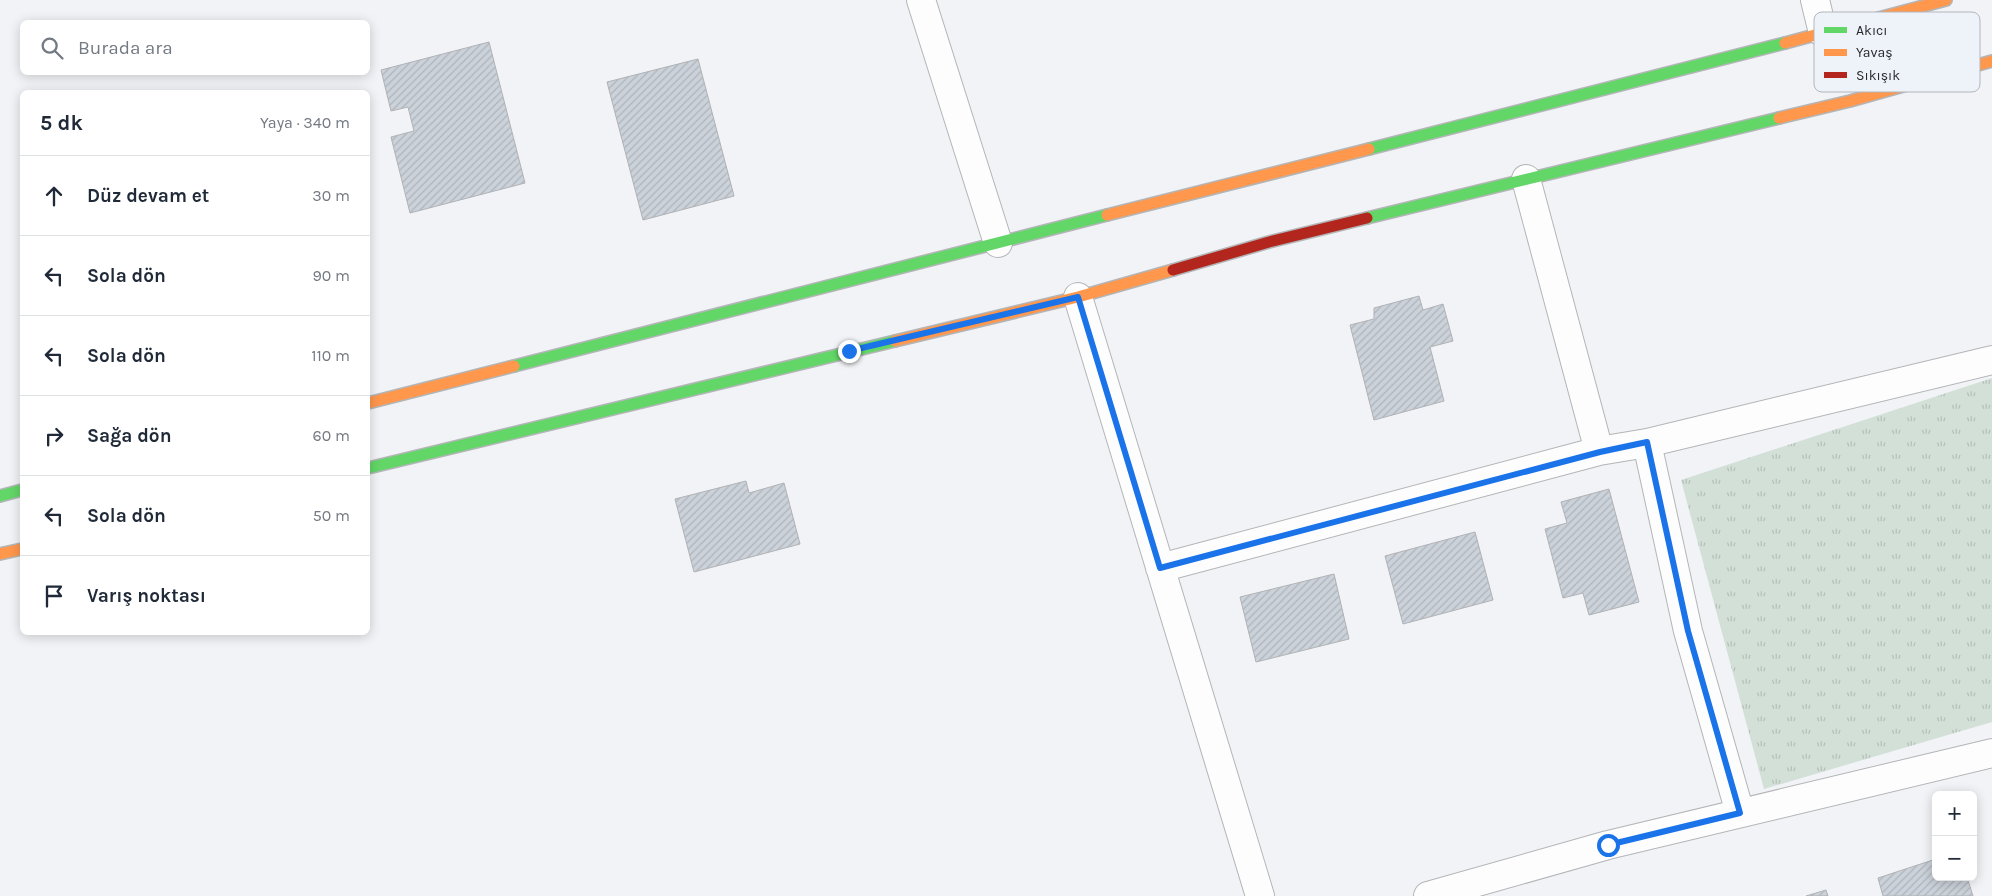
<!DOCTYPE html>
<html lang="tr">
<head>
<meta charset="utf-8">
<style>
  :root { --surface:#fff; --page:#f6f6f7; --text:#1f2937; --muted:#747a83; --line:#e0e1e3 }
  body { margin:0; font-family:Karla,sans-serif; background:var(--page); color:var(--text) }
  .controls { position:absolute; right:15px; bottom:15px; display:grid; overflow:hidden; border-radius:8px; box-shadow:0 2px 12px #0003 }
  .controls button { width:45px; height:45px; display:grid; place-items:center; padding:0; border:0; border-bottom:1px solid var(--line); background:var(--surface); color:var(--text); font:25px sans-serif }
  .stop { position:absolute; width:15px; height:15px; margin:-11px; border:4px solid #1a73e8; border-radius:50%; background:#fff }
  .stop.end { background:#1a73e8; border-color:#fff; box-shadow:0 1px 5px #0008 }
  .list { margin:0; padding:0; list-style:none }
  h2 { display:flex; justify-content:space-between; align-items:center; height:65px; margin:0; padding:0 20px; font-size:21px }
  h2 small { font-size:16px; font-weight:400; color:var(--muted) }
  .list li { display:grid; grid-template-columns:32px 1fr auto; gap:15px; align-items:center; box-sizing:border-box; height:80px; padding:0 20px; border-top:1px solid var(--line) }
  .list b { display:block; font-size:19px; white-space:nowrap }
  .list em { font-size:16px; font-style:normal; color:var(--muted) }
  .icon { flex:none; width:28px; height:28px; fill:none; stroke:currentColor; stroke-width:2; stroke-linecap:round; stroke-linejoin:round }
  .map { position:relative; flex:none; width:1992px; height:896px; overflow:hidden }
  .search { position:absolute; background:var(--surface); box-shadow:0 2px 12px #0003; left:20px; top:20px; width:350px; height:55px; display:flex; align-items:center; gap:12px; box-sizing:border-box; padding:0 18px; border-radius:8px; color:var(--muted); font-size:19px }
  .panel { position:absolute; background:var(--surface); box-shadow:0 2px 12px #0003; left:20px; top:90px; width:350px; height:545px; border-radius:8px }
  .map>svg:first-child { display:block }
</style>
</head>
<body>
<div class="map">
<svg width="1992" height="896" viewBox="0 0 1992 896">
  <defs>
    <pattern id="park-tufts" width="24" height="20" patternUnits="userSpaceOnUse" patternTransform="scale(1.25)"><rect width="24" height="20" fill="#d3e0d7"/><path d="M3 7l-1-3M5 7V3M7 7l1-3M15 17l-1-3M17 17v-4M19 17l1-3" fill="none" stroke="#b5c0b9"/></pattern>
    <pattern id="building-hatch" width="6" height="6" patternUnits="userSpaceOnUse" patternTransform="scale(1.25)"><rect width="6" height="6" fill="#ccd2da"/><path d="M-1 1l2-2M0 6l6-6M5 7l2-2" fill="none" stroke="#afb4bb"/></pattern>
  </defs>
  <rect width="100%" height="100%" fill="#f1f3f6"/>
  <path fill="url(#park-tufts)" d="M1992,378V722L1764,789L1681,480Z"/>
  <path fill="url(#building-hatch)" stroke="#b0b2b5" d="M489,42L525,183L410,213L391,137L414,131L408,107L391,111L381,70Z
    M698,59L734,196L643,220L607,82Z
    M1419,296L1423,310L1443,304L1453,341L1430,347L1444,401L1374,420L1350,325L1374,319V308Z
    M746,481L749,493L784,483L800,544L694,572L675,499Z
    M1609,489L1639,602L1589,615L1583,593L1563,598L1545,529L1567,523L1561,502Z
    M1475,532L1493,600L1403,624L1385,556Z
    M1334,574L1349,639L1256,662L1240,597Z
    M1936,859V877H1967L1973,896H1883L1878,878Z
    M1826,890L1828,896H1806Z"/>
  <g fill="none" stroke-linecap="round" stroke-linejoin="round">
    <g stroke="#b3b5b7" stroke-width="30">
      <path id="street" d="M921,0L998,243
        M1815,0L1823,33
        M1526,179L1599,451
        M1078,297L1260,896
        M1647,443L1688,631L1740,813
        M1160,568L1599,451L1647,443L1992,360
        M1428,896L1608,845L1992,753"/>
    </g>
    <g stroke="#b3b5b7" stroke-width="14">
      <path id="fast" d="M1369,149L1785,43
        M1367,218L1779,118
        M514,366L1107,215
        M368,468L895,341
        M0,496L22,490"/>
    </g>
    <g stroke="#b3b5b7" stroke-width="14">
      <path id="slow" d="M1785,43L1946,0
        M1779,118L1850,101L1992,61
        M1107,215L1369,149
        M895,341L1078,297L1173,270
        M368,403L514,366
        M0,554L22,549"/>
    </g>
    <g stroke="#b3b5b7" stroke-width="14">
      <path id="jam" d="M1173,270L1269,242L1367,218"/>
    </g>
    <use href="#street" stroke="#fdfdfe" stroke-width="28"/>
    <use href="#fast" stroke="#63d668" stroke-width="11"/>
    <use href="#slow" stroke="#ff974d" stroke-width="11"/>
    <use href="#jam" stroke="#b3261e" stroke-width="11"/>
  </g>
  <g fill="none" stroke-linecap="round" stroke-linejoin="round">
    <path stroke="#1a73e8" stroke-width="6" d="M849,351L1078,297L1160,568L1600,452L1647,442L1688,631L1740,813L1608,845"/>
  </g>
  <rect x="1814" y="12" width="166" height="80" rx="8" fill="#eef2f9" stroke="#b3b6bc" stroke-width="1"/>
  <rect x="1824" y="27" width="23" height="6" fill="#63d668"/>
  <rect x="1824" y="49" width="23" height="7" fill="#ff974d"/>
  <rect x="1824" y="72" width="23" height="6" fill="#b3261e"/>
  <g font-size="14" fill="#282a2c">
    <text x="1856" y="35">Akıcı</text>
    <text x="1856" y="57">Yavaş</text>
    <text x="1856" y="80">Sıkışık</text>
  </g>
</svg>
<div class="controls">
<button>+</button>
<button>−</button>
</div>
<div class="stop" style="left:1608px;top:845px"></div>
<div class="stop end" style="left:849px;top:351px"></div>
<div class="search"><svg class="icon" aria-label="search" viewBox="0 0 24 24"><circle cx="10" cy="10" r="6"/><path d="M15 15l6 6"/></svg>Burada ara</div>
<section class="panel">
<h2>5 dk<small>Yaya · 340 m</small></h2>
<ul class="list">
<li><svg class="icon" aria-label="ahead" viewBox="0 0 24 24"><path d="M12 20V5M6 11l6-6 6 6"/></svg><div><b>Düz devam et</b></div><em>30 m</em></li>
<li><svg class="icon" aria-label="left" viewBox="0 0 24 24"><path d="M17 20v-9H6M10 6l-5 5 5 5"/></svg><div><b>Sola dön</b></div><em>90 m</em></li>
<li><svg class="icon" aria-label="left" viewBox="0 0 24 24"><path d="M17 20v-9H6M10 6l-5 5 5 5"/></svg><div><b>Sola dön</b></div><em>110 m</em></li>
<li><svg class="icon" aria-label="right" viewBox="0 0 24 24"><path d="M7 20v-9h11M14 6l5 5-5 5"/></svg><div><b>Sağa dön</b></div><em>60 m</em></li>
<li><svg class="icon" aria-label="left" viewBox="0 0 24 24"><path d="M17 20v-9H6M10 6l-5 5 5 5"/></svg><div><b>Sola dön</b></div><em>50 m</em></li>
<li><svg class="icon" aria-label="arrive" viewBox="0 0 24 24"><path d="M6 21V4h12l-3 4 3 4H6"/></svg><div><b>Varış noktası</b></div></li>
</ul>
</section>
</div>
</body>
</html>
